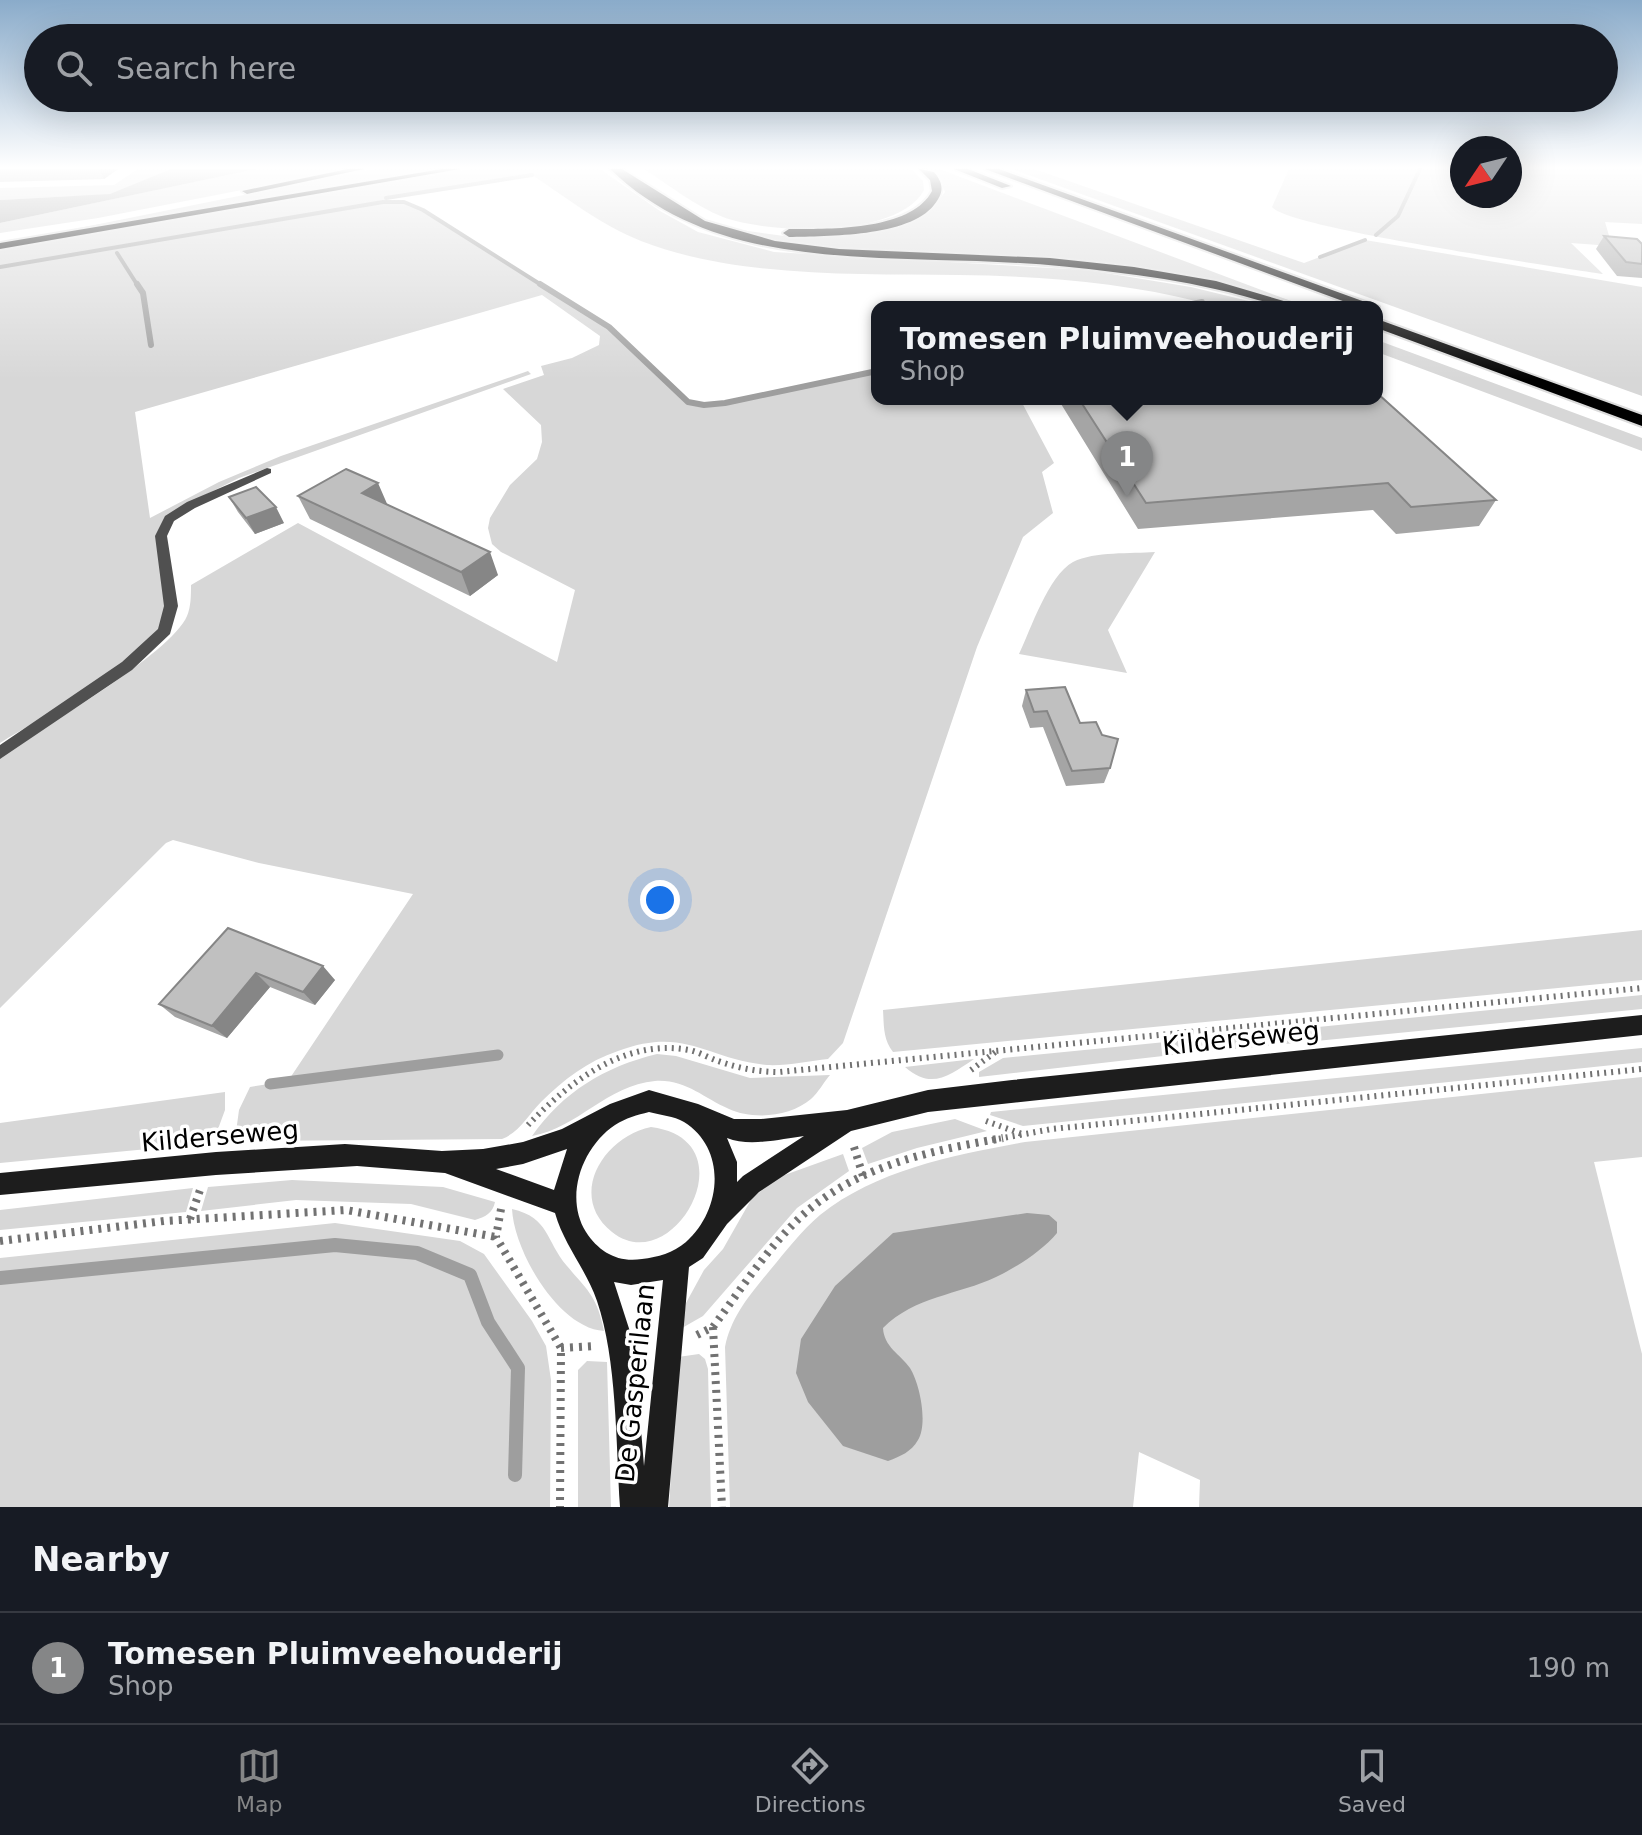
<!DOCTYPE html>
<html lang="en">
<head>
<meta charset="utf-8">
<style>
  :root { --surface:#171b24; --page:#242831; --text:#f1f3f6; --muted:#9ea1a6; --line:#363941; --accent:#858687 }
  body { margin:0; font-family:"DejaVu Sans",sans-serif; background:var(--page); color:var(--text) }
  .compass { position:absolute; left:1450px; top:136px; width:72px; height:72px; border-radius:50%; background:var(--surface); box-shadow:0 8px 32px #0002; rotate:235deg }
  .you { position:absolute; left:660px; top:900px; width:28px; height:28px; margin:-20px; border:6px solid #fff; border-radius:50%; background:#1a73e8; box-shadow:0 0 0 12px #1a73e833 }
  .badge { display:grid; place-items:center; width:52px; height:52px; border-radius:50%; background:var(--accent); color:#fff; font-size:26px; font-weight:700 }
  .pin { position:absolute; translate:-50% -66px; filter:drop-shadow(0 2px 4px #0008) }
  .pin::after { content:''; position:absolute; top:42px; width:28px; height:24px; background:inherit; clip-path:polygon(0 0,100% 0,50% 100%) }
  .popup { position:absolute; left:871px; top:301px; width:512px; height:104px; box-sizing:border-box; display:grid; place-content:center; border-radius:16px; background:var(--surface); filter:drop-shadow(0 2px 6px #0005); font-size:26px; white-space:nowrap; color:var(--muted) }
  .popup b { font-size:30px; color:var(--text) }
  .popup::after { content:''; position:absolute; left:50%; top:100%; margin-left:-16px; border:16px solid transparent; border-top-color:var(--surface) }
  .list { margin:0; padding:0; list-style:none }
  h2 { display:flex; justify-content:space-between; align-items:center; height:104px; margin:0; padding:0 32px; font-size:34px }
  h2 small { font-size:26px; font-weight:400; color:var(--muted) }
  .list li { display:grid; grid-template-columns:52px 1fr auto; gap:24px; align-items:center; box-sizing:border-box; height:112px; padding:0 32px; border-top:2px solid var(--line) }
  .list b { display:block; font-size:30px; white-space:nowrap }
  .list p { margin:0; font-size:26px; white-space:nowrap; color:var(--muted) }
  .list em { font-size:26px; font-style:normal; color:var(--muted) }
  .icon { flex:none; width:44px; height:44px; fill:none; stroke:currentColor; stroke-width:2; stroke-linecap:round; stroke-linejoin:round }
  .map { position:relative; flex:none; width:1642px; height:1507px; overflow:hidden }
  .search { position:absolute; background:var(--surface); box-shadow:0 8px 32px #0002; left:24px; right:24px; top:24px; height:88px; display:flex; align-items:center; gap:20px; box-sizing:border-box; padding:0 28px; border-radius:44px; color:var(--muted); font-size:30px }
  .sheet { height:216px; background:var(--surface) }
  nav { display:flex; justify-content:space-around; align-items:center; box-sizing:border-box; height:112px; border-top:2px solid var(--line); background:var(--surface); font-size:22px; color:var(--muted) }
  nav a { display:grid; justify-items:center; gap:4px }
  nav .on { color:var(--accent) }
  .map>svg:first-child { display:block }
</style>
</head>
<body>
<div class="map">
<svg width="1642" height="1507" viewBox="0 0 1642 1507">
  <rect width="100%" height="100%" fill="#fff"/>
  <path fill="#d7d7d7" d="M138,169H180L162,180L80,204L75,196L0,200V188L114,185Z
    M255,169H350L98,218L0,233V223Z
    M373,169H444L0,244Z
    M470,169H600L660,211L698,232L774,252L1087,270L1191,287L1273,307H1178L1200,302C1122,282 1039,276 959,275C858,274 736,278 641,241C601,225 567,198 532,175L386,198L384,202H404L423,210L609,327L688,402L704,405L725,403L877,372V399H1020L1054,463L1042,472L1053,513L1023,537L977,647L843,1043L828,1059C809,1061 787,1066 767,1065C705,1059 686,1026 618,1051C588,1061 563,1080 541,1102C528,1115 520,1132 502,1139L245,1141L236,1132L239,1110L250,1087L288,1081L413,894L259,863L173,840L166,843L0,1008V756C39,730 171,654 187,616C191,607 191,595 191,585L298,523L557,662L575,590L501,552L492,544L488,528L490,518L510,485L537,459L542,442L541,425L503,389L544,375L541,366L572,358L599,345L600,336L542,295L135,412L150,518L219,482L281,456L528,371L531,374L239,478L187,504L163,529C165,555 171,585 168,610C163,654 38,719 0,743V250Z
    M644,169H911L923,181L924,190C898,239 768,234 723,217C695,206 669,185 644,169Z
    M930,169H939L1307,307L1160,273L826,249L787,244L719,227L784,236L827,235L922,214L934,206L945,192L937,174Z
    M1012,169H1034L1304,263L1365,240L1642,287V396Z
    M1289,169H1462V196H1510V169H1642V224L1605,222L1612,246L1571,243L1603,274C1558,267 1288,228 1272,207Z
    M1377,340L1642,438V451L1377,352Z
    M1155,552L1108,630L1127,673L1019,654C1031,629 1048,576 1073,562C1095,551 1131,554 1155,552Z
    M1642,930V980L893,1052C883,1039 884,1026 883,1010Z
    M1642,995V1009L1163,1056L979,1077V1072L1003,1058Z
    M1642,1048V1062L1023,1126L990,1115L991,1112Z
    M657,1054L676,1056L750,1078L830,1075C824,1082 818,1093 811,1099C790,1117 753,1120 729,1109C703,1098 686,1079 655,1081C607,1085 578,1128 532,1136C563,1092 604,1067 657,1054Z
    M974,1059C949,1076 931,1090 905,1067Z
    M1642,1077V1157L1594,1162L1642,1354V1507H1199L1200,1480L1139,1452L1133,1507H730L725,1347C731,1316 751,1293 771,1269C786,1251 802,1230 820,1215C878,1169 955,1155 1025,1142Z
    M225,1092V1110L218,1129L190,1145L0,1163V1123Z
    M955,1119L987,1131L917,1148L868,1164L862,1148L892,1132Z
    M651,1127C752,1140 673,1281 612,1232C567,1196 603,1137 651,1127Z
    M843,1154L849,1171L797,1208L703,1316L682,1328L686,1303L704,1270L723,1249L752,1198L779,1177Z
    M292,1180L443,1187L495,1202C493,1213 485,1217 475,1220L411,1204L296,1200L201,1211L208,1187Z
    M193,1188L186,1212L0,1230V1210Z
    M512,1209C550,1218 545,1240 567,1266C588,1291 597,1296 604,1331C558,1328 514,1251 512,1209Z
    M335,1223L460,1241L484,1254L532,1321L546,1346L551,1380L550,1507H0V1258Z
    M699,1354L705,1359L708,1369L711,1507H669L678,1357Z
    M587,1361L607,1362L611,1507H578V1370Z"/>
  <path fill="#9e9e9e" d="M171,169H256L0,223V200L110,194Z
    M1027,1213L1049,1215L1057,1222V1233C1042,1251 1017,1267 996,1277C958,1295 915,1296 883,1328C884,1347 900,1354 910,1368C920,1384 928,1424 918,1440C911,1452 901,1456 888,1461L843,1446L808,1402L796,1373L801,1339L835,1286L893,1233Z"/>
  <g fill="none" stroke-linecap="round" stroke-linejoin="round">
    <path stroke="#9e9e9e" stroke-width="4" d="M386,198L532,175
      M1376,235L1398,216L1420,169
      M117,253L138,286
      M1320,257L1365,240
      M0,267L383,202H404L423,210L543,286"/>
    <path stroke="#9e9e9e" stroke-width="6" d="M137,284L143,293L151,345
      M540,284L609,327L688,402L704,405L725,403L877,371
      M1178,307L1202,302"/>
    <path stroke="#9e9e9e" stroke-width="11" d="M270,1084L498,1055"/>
    <path stroke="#9e9e9e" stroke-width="14" d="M0,1278L335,1245L417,1253L470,1275L488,1322L518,1368L515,1475"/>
    <g stroke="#dbdbdb" stroke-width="4">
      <path id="primary" d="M348,169H364L247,194L242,191Z
        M442,169H460L0,249V243Z"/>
    </g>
    <g stroke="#dbdbdb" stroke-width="4">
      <path id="highway" d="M610,169H622L705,221L775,241L839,249L1050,258L1134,267L1216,281L1304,307C1273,307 1245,295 1215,289C1181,281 1147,276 1113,272C1054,264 995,261 936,260C820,256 699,255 610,169Z
        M919,169L934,172C944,184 944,192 934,205C909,237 827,236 789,237L783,233L789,229C829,229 911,231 932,191L930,180Z
        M954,169H968L1011,186L1002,188Z
        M985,169H999L1379,307L1377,310V307H1359Z
        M1377,319L1642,415V426L1377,328Z"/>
    </g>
    <path stroke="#727272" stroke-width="6" stroke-dasharray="2 5" stroke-linecap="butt" d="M971,1070L998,1050
      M986,1121L1022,1134
      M528,1125C569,1082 625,1038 689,1050C699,1052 709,1058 718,1061C738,1068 758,1072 779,1072L1642,988
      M992,1140L1052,1129L1642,1069"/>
    <path stroke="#727272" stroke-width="8" stroke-dasharray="3 6" stroke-linecap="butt" d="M854,1147L863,1176
      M501,1209L496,1237L561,1348L560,1507
      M190,1219L200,1190
      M0,1241L164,1221L346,1210L496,1237
      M713,1327L722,1507
      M697,1335L713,1327C742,1288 769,1245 805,1213C859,1165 934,1150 1003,1138
      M561,1348L596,1346"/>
    <path fill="#505050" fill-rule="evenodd" d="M267,468L271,469V473L195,508L174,521L167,536L178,606L170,634L132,670L0,759V745L122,662L158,629L164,606L155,536L165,516L187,502Z"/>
    <path fill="#1d1d1d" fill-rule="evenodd" d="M1642,1015V1035L928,1112L851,1131L759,1192L727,1224L703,1258L689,1267L668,1507H620C616,1444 617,1359 597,1301C586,1269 564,1245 555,1213L445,1173L357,1166L216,1175L0,1195V1173L216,1152L345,1144L442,1151L483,1149L523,1142L562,1129L610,1104L649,1090L698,1104L734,1119H761L847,1110L928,1090L1012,1080ZM649,1112C660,1115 674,1116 684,1122C727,1149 722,1210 686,1242C673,1253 658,1257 642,1259C618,1263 599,1252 586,1232C564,1197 582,1147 615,1125C626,1118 637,1115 649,1112ZM804,1136L743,1176L737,1182V1162L727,1138C749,1147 781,1139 804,1136ZM567,1149L554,1190L496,1169L523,1164ZM663,1280L644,1466L634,1344L614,1282L631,1285Z"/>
    <use href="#primary" fill="#000" fill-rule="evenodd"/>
    <use href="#highway" fill="#000" fill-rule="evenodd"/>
  </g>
  <path fill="#a5a5a5" d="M0,169H118L104,179L0,182Z
    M1604,236L1642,244V278L1617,276L1596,249Z
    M1058,399H1377L1496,500L1479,526L1396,534L1373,510L1138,529Z
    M298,496L388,505L498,575L470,596L310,519Z
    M229,497L284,523L255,534L238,512Z
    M1026,690L1080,723L1110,768L1104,783L1066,786L1043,727L1030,728L1022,706Z
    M228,928L335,980L315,1005L270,987L227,1038L175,1017L159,1004Z"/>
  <path fill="#868686" d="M99,169H118L104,179Z
    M378,483L388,506L362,493Z
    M276,507L284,523L255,534L246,518Z
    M490,552L498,575L470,596L461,572Z
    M323,966L335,980L315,1005L303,992Z
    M256,973L270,987L227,1038L212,1026Z"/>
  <path fill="#c0c0c0" stroke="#868686" stroke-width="2" d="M1604,236L1637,239L1642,244V264L1626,262Z
    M1377,393L1496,500L1411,507L1388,483L1146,503L1079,399H1377Z
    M346,469L378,483L362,493L490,552L461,572L298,496Z
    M256,487L276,507L246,518L229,497Z
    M1065,687L1080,723L1096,722L1102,735L1118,739L1110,768L1072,771L1047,711L1034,712L1026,690Z
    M228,928L323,966L303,992L256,973L212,1026L159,1004Z"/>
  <linearGradient id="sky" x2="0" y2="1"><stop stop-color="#8aabca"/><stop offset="0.44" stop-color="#fff"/><stop offset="1" stop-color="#fff" stop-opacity="0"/></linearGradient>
  <rect width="1642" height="380" fill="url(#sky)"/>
  <g text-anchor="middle" stroke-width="7" stroke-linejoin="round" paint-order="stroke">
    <g font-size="26" fill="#000" stroke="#fff">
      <text transform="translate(1241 1038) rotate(-6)" y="9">Kilderseweg</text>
      <text transform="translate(220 1136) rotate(-5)" y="9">Kilderseweg</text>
      <text transform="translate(635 1383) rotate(-84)" y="9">De Gasperilaan</text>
    </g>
  </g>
</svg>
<svg class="compass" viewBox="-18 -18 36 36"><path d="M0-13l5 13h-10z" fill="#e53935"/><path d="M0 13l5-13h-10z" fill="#9ea1a6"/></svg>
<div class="you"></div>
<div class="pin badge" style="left:1127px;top:497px">1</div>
<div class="popup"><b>Tomesen Pluimveehouderij</b>Shop</div>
<div class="search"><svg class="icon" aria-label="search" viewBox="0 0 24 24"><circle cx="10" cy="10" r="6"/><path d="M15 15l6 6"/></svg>Search here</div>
</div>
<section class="sheet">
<h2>Nearby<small></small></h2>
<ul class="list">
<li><span class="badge">1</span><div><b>Tomesen Pluimveehouderij</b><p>Shop</p></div><em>190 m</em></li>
</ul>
</section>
<nav>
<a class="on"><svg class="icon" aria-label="map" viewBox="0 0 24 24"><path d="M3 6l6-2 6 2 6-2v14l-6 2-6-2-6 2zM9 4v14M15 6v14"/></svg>Map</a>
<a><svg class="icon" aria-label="directions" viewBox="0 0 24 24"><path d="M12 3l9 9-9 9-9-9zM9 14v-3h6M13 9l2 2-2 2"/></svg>Directions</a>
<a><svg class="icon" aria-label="saved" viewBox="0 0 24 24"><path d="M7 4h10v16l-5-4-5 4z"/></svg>Saved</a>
</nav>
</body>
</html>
